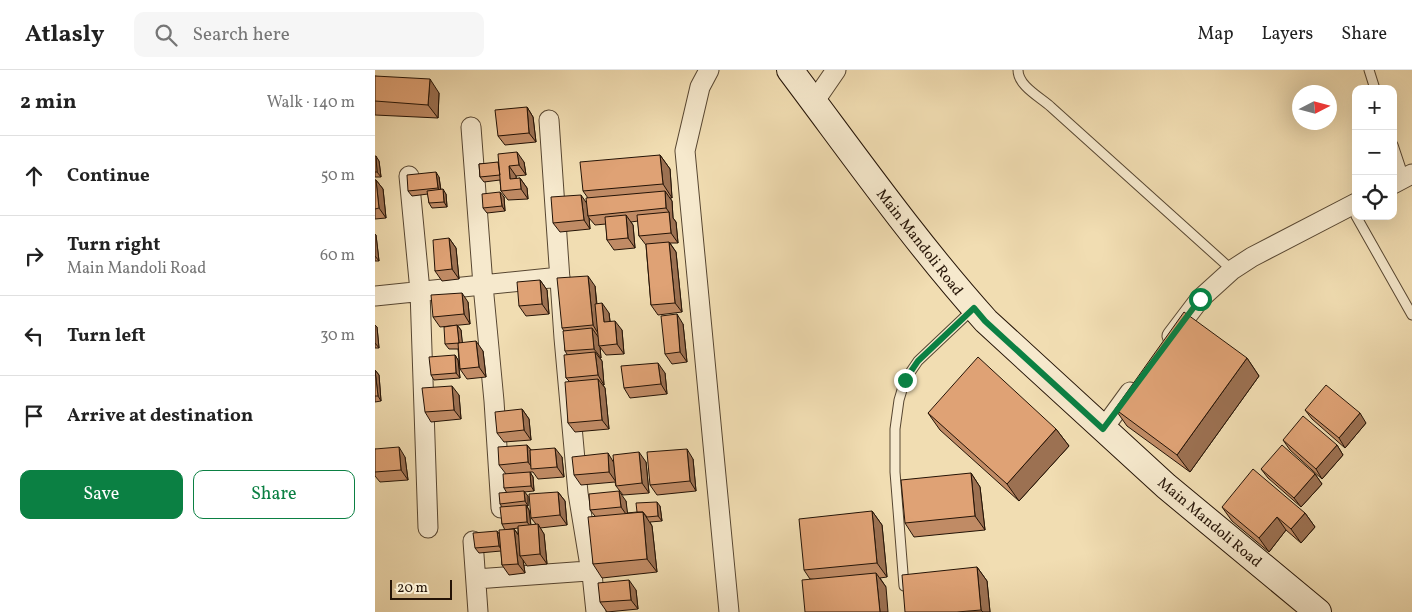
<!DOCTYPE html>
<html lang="en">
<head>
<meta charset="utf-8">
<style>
  :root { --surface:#fff; --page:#f6f6f6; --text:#222; --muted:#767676; --line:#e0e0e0; --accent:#0b8043 }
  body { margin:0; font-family:Vollkorn,serif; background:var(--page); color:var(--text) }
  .controls { position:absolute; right:15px; top:15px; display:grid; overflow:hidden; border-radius:10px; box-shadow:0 5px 20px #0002 }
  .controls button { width:45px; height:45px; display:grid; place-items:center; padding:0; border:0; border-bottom:1px solid var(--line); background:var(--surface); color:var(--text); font:25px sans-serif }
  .compass { position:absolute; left:917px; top:15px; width:45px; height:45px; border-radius:50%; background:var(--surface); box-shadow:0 5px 20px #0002; rotate:84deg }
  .scale { position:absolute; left:15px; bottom:12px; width:62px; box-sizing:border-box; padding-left:5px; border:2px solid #241306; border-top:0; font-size:14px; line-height:18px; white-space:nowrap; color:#241306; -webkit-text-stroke:4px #f6e9cd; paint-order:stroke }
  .stop { position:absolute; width:15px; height:15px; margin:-11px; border:4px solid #0b8043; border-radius:50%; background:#fff }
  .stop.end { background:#0b8043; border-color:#fff; box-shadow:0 1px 5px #0008 }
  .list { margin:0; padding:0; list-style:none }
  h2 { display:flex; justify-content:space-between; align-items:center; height:65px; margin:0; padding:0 20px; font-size:21px }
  h2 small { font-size:16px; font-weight:400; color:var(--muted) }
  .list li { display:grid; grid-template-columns:32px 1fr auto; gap:15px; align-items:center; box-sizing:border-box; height:80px; padding:0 20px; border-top:1px solid var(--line) }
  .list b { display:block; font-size:19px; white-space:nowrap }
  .list p { margin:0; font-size:16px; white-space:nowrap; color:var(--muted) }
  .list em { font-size:16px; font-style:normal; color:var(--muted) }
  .actions { display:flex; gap:10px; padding:15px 20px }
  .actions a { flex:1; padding:11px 0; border:1px solid var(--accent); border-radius:10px; text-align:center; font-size:18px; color:var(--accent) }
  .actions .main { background:var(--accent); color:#fff }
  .icon { flex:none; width:28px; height:28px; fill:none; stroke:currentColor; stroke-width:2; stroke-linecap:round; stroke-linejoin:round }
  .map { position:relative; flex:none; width:1037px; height:542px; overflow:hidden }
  header { display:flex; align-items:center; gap:30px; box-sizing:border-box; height:70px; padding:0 25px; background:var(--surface); border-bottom:1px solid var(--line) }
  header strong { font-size:24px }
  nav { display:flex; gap:28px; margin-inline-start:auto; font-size:18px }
  .search { width:350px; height:45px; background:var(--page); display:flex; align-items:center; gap:12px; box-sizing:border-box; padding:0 18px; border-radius:10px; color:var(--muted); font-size:19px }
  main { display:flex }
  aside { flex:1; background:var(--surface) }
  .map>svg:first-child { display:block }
</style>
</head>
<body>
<header>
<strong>Atlasly</strong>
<div class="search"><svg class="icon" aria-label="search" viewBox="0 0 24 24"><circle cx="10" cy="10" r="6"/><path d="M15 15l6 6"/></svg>Search here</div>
<nav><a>Map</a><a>Layers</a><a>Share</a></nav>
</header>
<main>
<aside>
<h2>2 min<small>Walk · 140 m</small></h2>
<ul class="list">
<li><svg class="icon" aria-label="ahead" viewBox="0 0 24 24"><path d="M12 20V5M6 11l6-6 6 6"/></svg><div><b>Continue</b></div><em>50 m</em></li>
<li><svg class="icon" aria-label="right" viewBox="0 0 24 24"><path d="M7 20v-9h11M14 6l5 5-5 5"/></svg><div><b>Turn right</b><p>Main Mandoli Road</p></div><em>60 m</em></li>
<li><svg class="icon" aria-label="left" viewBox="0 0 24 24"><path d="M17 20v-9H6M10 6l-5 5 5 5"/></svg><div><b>Turn left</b></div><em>30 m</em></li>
<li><svg class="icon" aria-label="arrive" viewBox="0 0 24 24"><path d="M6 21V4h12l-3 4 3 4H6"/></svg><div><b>Arrive at destination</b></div></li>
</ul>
<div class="actions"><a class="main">Save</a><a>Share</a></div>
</aside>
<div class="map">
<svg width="1037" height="542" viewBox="0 0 1037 542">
  <rect width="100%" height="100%" fill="#f1ddb2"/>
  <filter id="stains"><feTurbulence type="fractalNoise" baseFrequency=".004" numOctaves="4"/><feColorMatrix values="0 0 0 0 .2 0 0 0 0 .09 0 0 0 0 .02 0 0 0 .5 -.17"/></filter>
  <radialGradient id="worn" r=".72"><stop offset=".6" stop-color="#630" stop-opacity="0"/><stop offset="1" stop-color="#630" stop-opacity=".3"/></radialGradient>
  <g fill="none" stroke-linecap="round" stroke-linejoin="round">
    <g stroke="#574631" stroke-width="11">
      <path id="lane" d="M643,0C643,16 665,27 676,37L857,200
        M994,0L1000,19
        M1018,75L1029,108
        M981,146L1037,245
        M529,516L520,402V359L524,330L530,310L543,291L599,238"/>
    </g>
    <g stroke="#574631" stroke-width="21">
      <path id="street" d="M334,0L325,17L310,81L354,542
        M439,32L461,0
        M174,50L189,268L203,423L216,502
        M96,57L108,215L119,331L126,438
        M34,106L45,221L53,458
        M1018,114L1037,104
        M0,226L185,207
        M797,266L825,229L857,200L877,187L981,133
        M728,359L755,322
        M98,471L103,542
        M101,509L213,501L217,504L221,542"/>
    </g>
    <g stroke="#241306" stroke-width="28">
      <path id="secondary" d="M415,0C479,85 540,172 611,251L791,416L943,542"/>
    </g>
    <use href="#lane" stroke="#f6e9cd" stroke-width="9"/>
    <use href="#street" stroke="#f6e9cd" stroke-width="19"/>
    <use href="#secondary" stroke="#f6e9cd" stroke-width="26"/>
  </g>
  <path fill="#c08b65" stroke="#241306" d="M0,6L64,23L63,48L0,45Z
    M152,37L158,47L161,72L130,75L123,66Z
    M285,85L295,99L297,128H295L297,131L298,148L301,152L303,173H295L301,182L307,242L283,245L276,235L271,175L264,166L263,151L256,152L258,155L260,178L239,180L232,170L231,154L220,155L214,148L215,159L185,162L178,153L211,132L213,128L208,121Z
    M0,86L4,91L6,107H0Z
    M149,92L151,105L141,106V109L145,108L152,118L153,129L133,130L126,121L125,110L109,112L105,107L104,94Z
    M64,107L66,120L71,124L72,137L57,138L54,133L53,124L37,126L33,121Z
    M0,110H1L8,119L11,148L0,149Z
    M129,127L130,141L112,143L108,138Z
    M0,164L1,165L4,191H0Z
    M74,168L81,178L84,209L67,211L60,201Z
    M165,210L172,220L174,244L151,246L144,236Z
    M220,216L222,234L234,243L235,251L247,260L249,284L231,285L225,277L226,288H225L227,291L229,315H228L230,318L234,359L200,362L193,353L194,311L191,308L192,284L190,281L189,261L187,258Z
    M93,232L95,254L65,257L58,247Z
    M308,254L312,292L297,294L290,284Z
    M0,255L2,257L4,278H0Z
    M82,255L86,260L87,273L108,281L111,307L92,309L85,299L83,279H74L70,274Z
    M80,285L83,290L85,308L59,310L56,305Z
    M872,288L884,306L815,402L752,356L740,339Z
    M0,300L4,305L6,331L0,332Z
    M290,303L292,324L255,328L249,318Z
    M84,325L86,349L56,352L50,342Z
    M147,339L154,349L156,370L129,372L122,363Z
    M930,340L991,353L970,378L937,349Z
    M553,343L681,359L694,376L644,431L565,360Z
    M908,370L962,375L968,385L947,409L915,380Z
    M152,375L156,380L187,387L189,407L163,409L158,402H155L158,407L159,421L149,422L153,426V436H152L154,440L156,455L161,454L156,448L183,422L190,431L192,455L165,458L169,464L172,494L152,496L148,490L150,503L134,505L127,495L126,481L104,483L100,478L124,463L139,459L143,464V458L130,460L127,454V437L125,434L132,423L129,418L131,404L124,395Z
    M0,379L30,387L33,410L5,412L0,406Z
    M318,389L321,421L282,425L275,415Z
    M239,392H271L274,423L248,425L241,416L240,412L206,415L199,405Z
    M886,399L940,404L947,414L926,437L893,408Z
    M596,403L605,417L610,460L539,467L530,453Z
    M251,431L252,443L262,442L285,436L287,451L275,452L277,456L282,502L227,508L218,494L220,446L215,440Z
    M847,437L930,443L940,457L926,473L911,460L894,482L857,451Z
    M497,441L507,455L512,507L505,508L511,517L435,509L429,500Z
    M602,497L612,511L615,542H530Z
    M261,520L263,539L232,542L225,532Z"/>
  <path fill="#9c7152" stroke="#241306" d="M55,9L64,23L63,48L53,35Z
    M152,37L158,47L161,72L154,63Z
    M142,82L149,92L151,105L144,95Z
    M285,85L295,99L297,128L288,114Z
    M1,86L4,91L6,107L2,102Z
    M134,96L141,106L142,119L135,109Z
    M61,102L64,107L66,123L63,118Z
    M145,108L152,118L153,129L146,119Z
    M1,110L8,119L11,148L4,138Z
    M68,119L71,124L72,137L69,132Z
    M290,121L297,131L298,148L301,152L303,173L296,163L294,142L291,138Z
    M125,122L129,127L130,141L127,136Z
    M206,125L213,135V146L214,148L215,159L209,150Z
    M251,145L258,155L260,178L253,168Z
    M0,164L1,165L4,191L0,186Z
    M74,168L81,178L84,209L77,199Z
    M294,172L301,182L307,242L300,233Z
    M213,206L220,216L224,265L218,255Z
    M165,210L172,220L174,244L167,234Z
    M87,223L93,232L95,254L89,244Z
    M227,233L234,243L236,261L229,252Z
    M302,244L308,254L312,292L305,282Z
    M240,251L247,260L249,284L242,274Z
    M0,255L2,257L4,278L0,273Z
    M82,255L86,260L88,278L84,273Z
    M217,258L224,268V276L225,277L226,288L219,279Z
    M101,271L108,281L111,307L104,297Z
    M220,282L227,291L229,315L223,305Z
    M80,285L83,290L85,308L81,303Z
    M872,288L884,306L815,402L802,385Z
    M283,293L290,303L292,324L286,314Z
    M0,300L4,305L6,331L3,326Z
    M223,309L230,318L234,359L227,350Z
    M77,316L84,325L86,349L79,340Z
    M147,339L154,349L156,370L149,360Z
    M985,343L991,353L970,378L964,368Z
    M681,359L694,376L644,431L632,414Z
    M152,375L159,384L158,399L153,392Z
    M962,375L968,385L947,409L941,399Z
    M24,377L30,387L33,410L26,400Z
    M180,378L187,387L189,407L182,397Z
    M312,379L318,389L321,421L315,411Z
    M264,382L271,392L274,423L267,413Z
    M233,383L239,393L241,412L234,402Z
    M155,402L158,407L159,421L156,416Z
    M596,403L605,417L610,460L600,446Z
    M940,404L947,414L926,437L919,428Z
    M149,421L153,426V436L150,431Z
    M244,421L251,431L253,447L246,437Z
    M183,422L190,431L192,455L185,445Z
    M282,432L285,436L287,451L283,446Z
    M151,435L154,440L156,457L152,452Z
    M497,441L507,455L512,507L502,493Z
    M268,442L277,456L282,502L272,489Z
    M930,443L940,457L926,473L916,459Z
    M902,447L911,460L894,482L884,468Z
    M163,454L169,464L172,494L165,484Z
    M139,459L146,469L145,486L148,490L150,503L143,494Z
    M122,461L126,466L127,481L124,476Z
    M602,497L612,511L615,542H608L606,540Z
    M501,503L511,517L513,542H505Z
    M254,510L261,520L263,539L256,530Z"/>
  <path fill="#dfa275" stroke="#241306" d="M0,6L55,9L53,35L0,31Z
    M152,37L154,63L123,66L120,40Z
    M142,82L144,95L134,96L135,109L145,108L146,119L126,121L123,84Z
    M285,85L288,114L208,121L205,92Z
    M0,86H1L2,102H0Z
    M123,92L125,105L105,107L104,94Z
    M61,102L63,118L33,121L32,105Z
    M0,110H1L4,138L0,139Z
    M68,119L69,132L54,133L52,121Z
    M290,121L291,138L213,146L211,128Z
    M125,122L127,136L108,138L107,124Z
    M206,125L209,150L178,153L176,127Z
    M294,142L296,163L264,166L262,145Z
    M251,145L253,168L232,170L230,147Z
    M74,168L77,199L60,201L58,170Z
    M294,172L300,233L276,235L271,174Z
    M213,206L218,255L187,258L182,208Z
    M165,210L167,234L144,236L142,212Z
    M87,223L89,244L58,247L56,225Z
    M227,233L229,252L240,251L242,274L224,276L220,234Z
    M809,242L872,288L802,385L740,339Z
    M302,244L305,282L290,284L286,246Z
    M82,255L84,273L70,274L69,257Z
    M217,258L219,279L190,281L188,261Z
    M101,271L104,297L85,299L83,273Z
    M220,282L223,305L191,308L189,285Z
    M80,285L81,303L56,305L54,287Z
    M603,287L681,359L632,414L553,343Z
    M283,293L286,314L249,318L246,296Z
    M0,300L3,326H0Z
    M223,309L227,350L193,353L190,312Z
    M951,315L985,343L964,368L930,340Z
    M77,316L79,340L50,342L47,318Z
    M147,339L149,360L122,363L120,342Z
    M928,346L962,375L941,399L908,370Z
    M152,375L153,392L124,395L123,377Z
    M907,375L940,404L919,428L886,399Z
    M24,377L26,400L0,402V379Z
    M180,378L182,397L156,399L155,380Z
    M312,379L315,411L275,415L272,382Z
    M264,382L267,413L241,416L238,385Z
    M233,383L234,402L199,405L197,387Z
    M878,399L930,443L916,459L902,447L884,468L847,437Z
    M155,402L156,416L129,418L128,404Z
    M596,403L600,446L530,453L526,410Z
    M149,421L150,431L125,434L124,423Z
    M244,421L246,437L215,440L214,424Z
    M183,422L185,445L156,448L154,424Z
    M282,432L283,446L272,447L268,442H262L261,433Z
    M151,435L152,452L127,454L125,437Z
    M497,441L502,493L429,500L424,449Z
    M268,442L272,489L218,494L213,447Z
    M163,454L165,484L145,486L143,456Z
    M139,459L143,494L127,495L124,460Z
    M122,461L124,476L100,478L98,463Z
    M602,497L606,540L582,542H530L527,505Z
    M501,503L505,542H430L427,510Z
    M254,510L256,530L225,532L223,513Z"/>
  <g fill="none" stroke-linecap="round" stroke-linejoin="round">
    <path stroke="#0b8043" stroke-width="6" d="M530,310L543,291L599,238L610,251L728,359L825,229"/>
  </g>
  <g text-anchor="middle" stroke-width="4.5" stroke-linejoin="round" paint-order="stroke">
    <g font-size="15" fill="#241306" stroke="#f6e9cd">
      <text transform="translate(545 172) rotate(52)" y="5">Main Mandoli Road</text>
      <text transform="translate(835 452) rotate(40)" y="5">Main Mandoli Road</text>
    </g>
  </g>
  <rect width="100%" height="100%" filter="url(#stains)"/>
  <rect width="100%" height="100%" fill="url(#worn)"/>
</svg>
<div class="controls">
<button>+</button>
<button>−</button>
<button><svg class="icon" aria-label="locate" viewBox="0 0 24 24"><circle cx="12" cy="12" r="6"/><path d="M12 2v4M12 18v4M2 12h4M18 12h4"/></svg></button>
</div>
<svg class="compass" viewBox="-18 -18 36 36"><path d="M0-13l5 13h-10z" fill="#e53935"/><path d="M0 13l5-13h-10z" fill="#767676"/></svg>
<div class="scale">20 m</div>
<div class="stop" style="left:825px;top:229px"></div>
<div class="stop end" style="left:530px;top:310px"></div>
</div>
</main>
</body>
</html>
